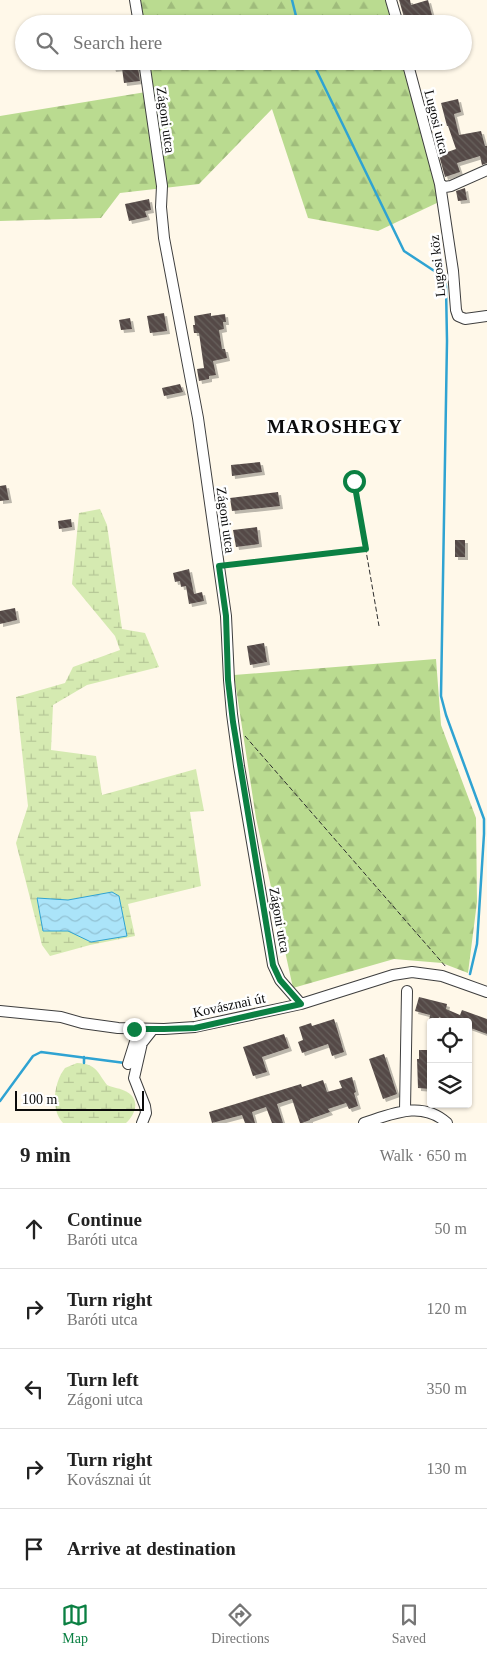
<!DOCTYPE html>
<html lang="en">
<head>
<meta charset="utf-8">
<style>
  :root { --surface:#fff; --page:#f2f2f2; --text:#222; --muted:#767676; --line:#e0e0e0; --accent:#0b8043 }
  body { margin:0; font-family:Georgia,serif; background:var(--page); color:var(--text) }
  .controls { position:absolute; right:15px; bottom:15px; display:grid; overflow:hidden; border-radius:5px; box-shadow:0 1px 4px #0004 }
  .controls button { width:45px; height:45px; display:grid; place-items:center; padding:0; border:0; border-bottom:1px solid var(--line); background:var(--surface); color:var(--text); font:25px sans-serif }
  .scale { position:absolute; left:15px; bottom:12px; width:129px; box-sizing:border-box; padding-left:5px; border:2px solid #0b0b0b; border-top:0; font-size:14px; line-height:18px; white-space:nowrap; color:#0b0b0b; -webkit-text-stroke:4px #fff; paint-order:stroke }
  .stop { position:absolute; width:15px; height:15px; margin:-11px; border:4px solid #0b8043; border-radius:50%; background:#fff }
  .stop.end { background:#0b8043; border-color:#fff; box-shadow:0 1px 5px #0008 }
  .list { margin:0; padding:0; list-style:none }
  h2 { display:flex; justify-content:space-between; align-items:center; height:65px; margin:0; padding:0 20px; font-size:21px }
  h2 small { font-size:16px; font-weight:400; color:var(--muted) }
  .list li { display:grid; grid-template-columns:32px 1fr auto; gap:15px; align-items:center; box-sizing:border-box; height:80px; padding:0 20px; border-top:1px solid var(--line) }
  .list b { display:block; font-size:19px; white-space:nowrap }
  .list p { margin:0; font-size:16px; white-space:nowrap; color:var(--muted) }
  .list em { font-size:16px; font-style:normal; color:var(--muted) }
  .icon { flex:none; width:28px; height:28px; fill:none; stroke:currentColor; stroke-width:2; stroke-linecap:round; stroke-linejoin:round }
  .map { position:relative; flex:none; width:487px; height:1123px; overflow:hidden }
  .search { position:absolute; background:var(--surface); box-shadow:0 1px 4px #0004; left:15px; right:15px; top:15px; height:55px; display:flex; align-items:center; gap:12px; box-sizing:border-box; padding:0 18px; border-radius:28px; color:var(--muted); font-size:19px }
  .sheet { height:465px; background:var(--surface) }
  nav { display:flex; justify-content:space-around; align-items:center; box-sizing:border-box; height:70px; border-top:1px solid var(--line); background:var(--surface); font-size:14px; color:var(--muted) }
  nav a { display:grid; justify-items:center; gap:2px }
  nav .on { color:var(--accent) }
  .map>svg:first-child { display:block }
</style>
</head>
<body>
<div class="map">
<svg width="487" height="1123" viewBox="0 0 487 1123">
  <defs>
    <pattern id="forest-firs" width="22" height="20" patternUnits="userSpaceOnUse" patternTransform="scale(1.25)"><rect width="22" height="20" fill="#badb90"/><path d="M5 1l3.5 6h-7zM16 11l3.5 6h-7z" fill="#9fbb7b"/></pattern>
    <pattern id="wetland-marsh" width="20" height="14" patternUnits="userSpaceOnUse" patternTransform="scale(1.25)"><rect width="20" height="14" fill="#d5eab1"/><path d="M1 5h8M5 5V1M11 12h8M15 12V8" fill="none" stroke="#b6c797"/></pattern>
    <pattern id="water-waves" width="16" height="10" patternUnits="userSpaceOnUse" patternTransform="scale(1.25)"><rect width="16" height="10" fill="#abe4f9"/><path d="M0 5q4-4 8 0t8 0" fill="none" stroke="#92c2d4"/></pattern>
    <pattern id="building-back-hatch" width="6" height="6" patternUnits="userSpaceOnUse" patternTransform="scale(1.25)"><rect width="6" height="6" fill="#544a47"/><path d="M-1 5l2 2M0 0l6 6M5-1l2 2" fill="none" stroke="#68605d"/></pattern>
    <filter id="shadow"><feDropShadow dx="3" dy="3" stdDeviation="0" flood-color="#0004"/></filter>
  </defs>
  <rect width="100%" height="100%" fill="#fff8e9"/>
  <path fill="url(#forest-firs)" d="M138,0H389L394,24H142Z
    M148,61H403L441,201L378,231L308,218L272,109L199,184L120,193L101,218L0,221V116L152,91Z
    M436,659L441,725L476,818L477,902L468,973L442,963L394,959L293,988L256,818L234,675Z"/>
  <path fill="url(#wetland-marsh)" d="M100,509L107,525L122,629L145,633L159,667L87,685L53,705L51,750L96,756L102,795L196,769L204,811L190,812L201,886L128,904L135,936L90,945L50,956L42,945L16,843L28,806L16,697L65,683L73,667L120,650L115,636L72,584L79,513Z
    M77,1063C97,1064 97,1072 107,1085C113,1088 121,1088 127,1092C141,1100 135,1115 126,1123H63C50,1109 54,1082 65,1068Z"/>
  <path fill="url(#water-waves)" stroke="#2fa3d2" d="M112,892L119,896L127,936L91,942L68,931H43L37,898L68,900Z"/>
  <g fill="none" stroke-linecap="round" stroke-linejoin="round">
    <path stroke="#2fa3d2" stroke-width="2.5" d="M292,0L298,24
      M312,61L404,251L442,276L446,286L447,341L441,696L446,715L484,819V834L477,944L470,974
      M84,1063V1057
      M0,1101L33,1056L41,1052L125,1063"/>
  </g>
  <path fill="url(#building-back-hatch)" filter="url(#shadow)" d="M399,0H410L411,5L428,0L433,19L421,22V24H406Z
    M111,61H137L140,81L124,83L122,68L113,69Z
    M458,99L461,112L454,114L459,135L481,131L485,146H487V163L482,165L480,156L457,163L460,172L445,177L439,155L456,149L448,126H447L441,103Z
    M465,188L467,200L458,201L456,191Z
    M149,199L151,210L145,211L147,217L129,221L125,204Z
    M164,313L167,331L150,333L147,316Z
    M211,313V316L225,314L226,322H223L224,329L219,330L222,349H225L227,358L213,361L216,375L209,376V379L199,381L197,369L204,368L199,333H194L193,325H195L194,316Z
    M130,318L132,329L121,330L119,320Z
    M180,384L183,392L164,396L162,388Z
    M260,462L262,472L232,476L231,465Z
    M6,485L9,500L0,501V486Z
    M278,492L280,506L232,511L230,498Z
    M71,519L72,527L59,529L58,521Z
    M257,527L259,544L236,547L233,530Z
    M455,540H465V557H455Z
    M189,569L194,594L202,592L204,601L189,604L186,586L181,587L180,581L175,582L173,573Z
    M15,608L17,620L0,624V611Z
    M264,643L267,662L250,665L247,646Z
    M419,997L447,1004L446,1009L460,1015L462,1010L487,1019V1034L468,1027V1022H451L439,1017L438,1022H429L430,1015L415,1011Z
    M334,1019L344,1052L332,1056L328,1044L302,1053L298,1042L303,1040L299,1027L311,1023L312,1026Z
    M284,1034L289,1048L262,1057L267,1072L253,1076L243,1047Z
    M419,1050H431V1089L418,1088L417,1059H419Z
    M384,1054L397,1094L383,1099L369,1059Z
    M352,1077L356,1092L354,1093L358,1106L349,1109L346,1103L328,1109L330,1112L310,1119V1120L302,1123H300L292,1099L277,1104L283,1123H272L266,1107L252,1112L255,1123H245L242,1115L212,1123L209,1112L301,1084L302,1087L323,1080L327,1092L342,1088L339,1081Z"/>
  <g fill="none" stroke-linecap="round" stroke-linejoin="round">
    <g stroke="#3e3e3e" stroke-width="12">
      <path id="minor" d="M135,0L139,24
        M391,0L398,24
        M144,61L162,186L161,207L164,238L198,418L226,616L229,680L232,714L239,766L273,965L280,980L301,1004
        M407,61L440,184L445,187L451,186L487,170
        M440,184L453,271L456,310L458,316L465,319L487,316
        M0,1011L61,1017L82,1023L118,1028L164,1029L195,1027L301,1004L393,975L412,972L442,976L487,992
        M128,1064L139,1029
        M405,1110L407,991
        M142,1123L146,1113L145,1106L134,1078L142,1043L153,1029
        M364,1123C392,1114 422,1100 447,1123"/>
    </g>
    <path stroke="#2d2d2d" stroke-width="1" stroke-dasharray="5 2.5" stroke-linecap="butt" d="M354,481L379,626
      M228,565L366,549
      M245,736L446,967"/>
    <use href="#minor" stroke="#fff" stroke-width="10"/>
  </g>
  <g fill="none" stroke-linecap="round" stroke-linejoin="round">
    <path stroke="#0b8043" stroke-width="6" d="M134,1029H164L195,1028L301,1004L280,980L273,965L233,722L228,680L226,616L219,566L366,549L354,481"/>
  </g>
  <g text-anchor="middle" stroke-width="5" stroke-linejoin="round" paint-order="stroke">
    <g font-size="14" fill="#0b0b0b" stroke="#fff">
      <text transform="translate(166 120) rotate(82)" y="5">Zágoni utca</text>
      <text transform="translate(437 122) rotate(76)" y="5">Lugosi utca</text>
      <text transform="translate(437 266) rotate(-96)" y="5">Lugosi köz</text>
      <text transform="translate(226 520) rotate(82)" y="5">Zágoni utca</text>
      <text transform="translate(280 920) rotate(80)" y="5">Zágoni utca</text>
      <text transform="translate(229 1005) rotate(-12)" y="5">Kovásznai út</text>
    </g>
    <g font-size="19" font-weight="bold" letter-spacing="1" fill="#0b0b0b" stroke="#fff">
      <text x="335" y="433">MAROSHEGY</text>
    </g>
  </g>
</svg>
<div class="controls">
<button><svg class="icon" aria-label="locate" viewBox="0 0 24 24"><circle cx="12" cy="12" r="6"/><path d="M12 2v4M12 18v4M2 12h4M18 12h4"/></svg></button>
<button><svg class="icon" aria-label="layers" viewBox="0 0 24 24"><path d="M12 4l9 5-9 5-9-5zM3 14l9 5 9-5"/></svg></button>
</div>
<div class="scale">100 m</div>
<div class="stop" style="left:354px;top:481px"></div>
<div class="stop end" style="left:134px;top:1029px"></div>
<div class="search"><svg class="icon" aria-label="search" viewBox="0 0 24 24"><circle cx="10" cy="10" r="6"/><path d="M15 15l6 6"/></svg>Search here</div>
</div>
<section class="sheet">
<h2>9 min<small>Walk · 650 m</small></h2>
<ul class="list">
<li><svg class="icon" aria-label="ahead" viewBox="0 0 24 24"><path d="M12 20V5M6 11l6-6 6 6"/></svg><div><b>Continue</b><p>Baróti utca</p></div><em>50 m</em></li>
<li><svg class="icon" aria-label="right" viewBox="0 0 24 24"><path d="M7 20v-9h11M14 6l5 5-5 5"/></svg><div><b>Turn right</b><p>Baróti utca</p></div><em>120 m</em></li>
<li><svg class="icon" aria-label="left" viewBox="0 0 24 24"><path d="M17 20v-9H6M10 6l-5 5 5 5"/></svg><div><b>Turn left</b><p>Zágoni utca</p></div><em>350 m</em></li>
<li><svg class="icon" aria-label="right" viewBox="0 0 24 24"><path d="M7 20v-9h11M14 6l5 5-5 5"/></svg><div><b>Turn right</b><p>Kovásznai út</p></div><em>130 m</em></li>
<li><svg class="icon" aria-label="arrive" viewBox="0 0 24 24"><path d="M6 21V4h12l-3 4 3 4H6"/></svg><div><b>Arrive at destination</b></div></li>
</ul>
</section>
<nav>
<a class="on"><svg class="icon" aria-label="map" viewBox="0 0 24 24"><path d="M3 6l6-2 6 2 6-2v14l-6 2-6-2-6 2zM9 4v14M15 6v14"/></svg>Map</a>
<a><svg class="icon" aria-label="directions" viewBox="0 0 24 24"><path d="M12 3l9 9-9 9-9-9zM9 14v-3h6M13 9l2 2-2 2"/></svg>Directions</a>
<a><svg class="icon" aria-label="saved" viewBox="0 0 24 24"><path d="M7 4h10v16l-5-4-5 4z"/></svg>Saved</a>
</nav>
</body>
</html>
